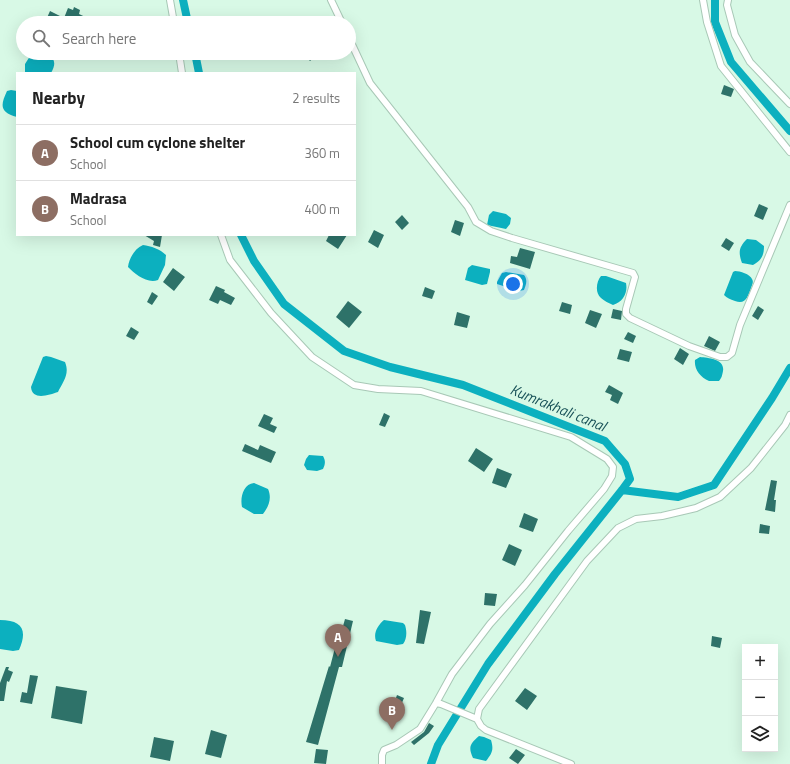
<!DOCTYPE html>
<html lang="en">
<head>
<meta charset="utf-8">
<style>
  :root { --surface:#fff; --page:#f2f2f2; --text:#222; --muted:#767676; --line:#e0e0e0; --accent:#111827 }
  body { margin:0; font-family:"Titillium Web",sans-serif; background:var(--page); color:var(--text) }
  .controls { position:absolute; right:12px; bottom:12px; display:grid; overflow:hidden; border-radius:0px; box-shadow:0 4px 16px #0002 }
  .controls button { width:36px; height:36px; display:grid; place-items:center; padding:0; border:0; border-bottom:1px solid var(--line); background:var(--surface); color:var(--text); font:20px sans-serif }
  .you { position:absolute; left:513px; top:284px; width:14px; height:14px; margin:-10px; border:3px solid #fff; border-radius:50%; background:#1a73e8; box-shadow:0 0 0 6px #1a73e833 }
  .badge { display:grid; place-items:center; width:26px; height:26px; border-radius:50%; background:var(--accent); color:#fff; font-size:13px; font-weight:700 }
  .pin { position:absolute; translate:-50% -33px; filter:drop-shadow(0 1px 2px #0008) }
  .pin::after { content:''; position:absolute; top:21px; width:14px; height:12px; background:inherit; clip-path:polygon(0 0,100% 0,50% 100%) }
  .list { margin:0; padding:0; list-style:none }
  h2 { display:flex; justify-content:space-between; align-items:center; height:52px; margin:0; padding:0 16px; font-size:17px }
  h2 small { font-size:13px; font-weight:400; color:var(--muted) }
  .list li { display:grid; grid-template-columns:26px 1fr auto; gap:12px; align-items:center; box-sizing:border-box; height:56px; padding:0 16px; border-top:1px solid var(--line) }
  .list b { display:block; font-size:15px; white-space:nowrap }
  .list p { margin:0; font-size:13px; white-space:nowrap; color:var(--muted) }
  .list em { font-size:13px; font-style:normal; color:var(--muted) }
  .icon { flex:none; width:22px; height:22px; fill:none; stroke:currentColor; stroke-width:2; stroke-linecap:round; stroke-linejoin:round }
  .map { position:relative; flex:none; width:790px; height:764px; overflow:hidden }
  .search { position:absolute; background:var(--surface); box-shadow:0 4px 16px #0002; left:16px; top:16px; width:340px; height:44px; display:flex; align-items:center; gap:10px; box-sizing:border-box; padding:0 14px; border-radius:22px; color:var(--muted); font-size:15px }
  .panel { position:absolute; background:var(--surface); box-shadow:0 4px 16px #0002; left:16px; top:72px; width:340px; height:164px; border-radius:0px }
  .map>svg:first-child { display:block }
</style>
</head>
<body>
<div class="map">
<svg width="790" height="764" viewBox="0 0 790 764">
  <rect width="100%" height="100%" fill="#d8f9e6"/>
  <path fill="#0cb0bf" d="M32,53C46,53 61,56 51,73H25V64Z
    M11,90L17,91V117C0,112 0,106 7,91Z
    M493,211L506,214L511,218L510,224L506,229L487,225L489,215Z
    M747,239L756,240L764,246C764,255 762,260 753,265L742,263C738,252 739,247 747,239Z
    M143,245C151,246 160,249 166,255L165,265L158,280C147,284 135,274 128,267C129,259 134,249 143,245Z
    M472,265L490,269V272L487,284L482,285L465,280L468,268Z
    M735,271C740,271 750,274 752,279C754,282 752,285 751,288C748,296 746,305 735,301C730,299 727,298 724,295L733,272Z
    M506,272L524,275C528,280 526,285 524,290L519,291L497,284V282L502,273Z
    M601,276H606L626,283C628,293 623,302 613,305C609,303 604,301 601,298C595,293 596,282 601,276Z
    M46,356L51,357L65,362C70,374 63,382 58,392C49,395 32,401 31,387L43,357Z
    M700,357C709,358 725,359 723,371C722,376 722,377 719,381C716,381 712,381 709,381C700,377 694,369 695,360Z
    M309,455L323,456C326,461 325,465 323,469L317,471L307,470L304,465L306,459Z
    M254,483L268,489C272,498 269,506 263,514H254L242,507C240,498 243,484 254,483Z
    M0,620C22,620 28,630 19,650L13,651L0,649Z
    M384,620L403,623L405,625C407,631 407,639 403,644L397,645L376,641C373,633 378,625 384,620Z
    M479,736L484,737L491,740C494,750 492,753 486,761L473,758C468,747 470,744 479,736Z"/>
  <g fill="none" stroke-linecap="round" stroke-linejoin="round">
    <path stroke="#0cb0bf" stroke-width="8" d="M183,0L188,23
      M715,0V22L731,62L790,131
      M195,53L199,73
      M241,235L254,261L284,304L344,351L390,367L463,385L605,441L625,464L630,479L622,490L555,574L488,664L438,745L431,764
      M622,490L678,497L714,485L772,398L790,368"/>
  </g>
  <path fill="#2e7269" d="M74,7L80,10L79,14L98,23H83L71,17L70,20L64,18L68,8L73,10Z
    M50,11L62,17L59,23H53L46,20Z
    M303,53H319L310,61Z
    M724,85L734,89L731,97L721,94Z
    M759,204L768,208L763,220L754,216Z
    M402,215L409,223L402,230L395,222Z
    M455,220L464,223L460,236L451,232Z
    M374,230L384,235L378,248L368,242Z
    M144,235H162L160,247L153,245L154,241Z
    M329,235H347L338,249L326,241Z
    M726,238L734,243L729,251L721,246Z
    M520,248L535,252L530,269L510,263L511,256L517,257Z
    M173,268L185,277L174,291L163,282Z
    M216,286L225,290L224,292L235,298L231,305L220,300L218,304L209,300Z
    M425,287L435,291L432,299L422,296Z
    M152,292L158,296L152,305L147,302Z
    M348,301L362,312L349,328L336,317Z
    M562,302L572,305L570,314L559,311Z
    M758,306L764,310L758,320L752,316Z
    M613,309L622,311L621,320L611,318Z
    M590,310L602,314L596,328L585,323Z
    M457,312L470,316L467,328L454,325Z
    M131,327L139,332L134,340L126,336Z
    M628,332L636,336L633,343L624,339Z
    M709,336L720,342L715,351L704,346Z
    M680,348L689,354L683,365L674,359Z
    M620,349L632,352L629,362L617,359Z
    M609,385L623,393L618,404L610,400L612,395L605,392Z
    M384,413L390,416L385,427L379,425Z
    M264,414L273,418L270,424L277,427L274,433L258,426Z
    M245,444L258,450L260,445L276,452L271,463L242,451Z
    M476,448L493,459L484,472L468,461Z
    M497,468L512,474L506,488L492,483Z
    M771,480L777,481L774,500H776L775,512L765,510Z
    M524,513L538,519L533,532L519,527Z
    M760,524L770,526L769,534L759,533Z
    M509,544L522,550L515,566L502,560Z
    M485,593L497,594L495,606L484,605Z
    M420,610L431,612L424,644L416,643Z
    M345,619L353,621L342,667H339L318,745L306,742L329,666L330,667L336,644H338Z
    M712,636L722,638L720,648L711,646Z
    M6,667H9L8,670L13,672L9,682L7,681L4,701H0V683Z
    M30,675L38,676L32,704L20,702L22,692L27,693Z
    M56,686L87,691L82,724L51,718Z
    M525,688L537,696L527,710L515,701Z
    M397,695L404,698L398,712L392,709Z
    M429,723L434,726L429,733L414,745L411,742L424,732Z
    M211,730L227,735L221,758L205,754Z
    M154,737L174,741L170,761L150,757Z
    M316,749L328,750L326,764L314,763Z
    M516,749L525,755L518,764L509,758Z"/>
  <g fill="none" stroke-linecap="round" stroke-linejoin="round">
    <g stroke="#a8c8b6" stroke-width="8">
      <path id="street" d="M170,0L174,23
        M331,0L342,23
        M703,0L707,22L721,66L790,152
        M728,0L727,5L735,35L750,62L790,104
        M349,38L370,83L468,207L476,222L491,231L512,238L633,273L635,277L626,309V314L630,318L689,346L720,357H727L732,353L740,325L790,205
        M179,53L182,73
        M221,235L230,260L271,313L312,357L354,385L378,389L421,391L571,437L607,459L613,467L612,476L604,489L568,531L525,585L490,624L452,674L436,703L420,729L396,745L384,750L382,755V764
        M436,703L441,704L477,719
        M571,764L486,730L481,726L477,719L479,709L587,561L618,528L636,519L662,516L696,508L720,497L751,468L785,425L790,415"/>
    </g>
    <use href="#street" stroke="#fff" stroke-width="6"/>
  </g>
  <g text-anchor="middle" stroke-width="3" stroke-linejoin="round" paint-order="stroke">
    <g font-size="15" font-style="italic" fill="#1a5359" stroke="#d8f9e6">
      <text transform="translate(558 408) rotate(22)" y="5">Kumrakhali canal</text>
    </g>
  </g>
</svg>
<div class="controls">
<button>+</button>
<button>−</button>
<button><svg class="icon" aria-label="layers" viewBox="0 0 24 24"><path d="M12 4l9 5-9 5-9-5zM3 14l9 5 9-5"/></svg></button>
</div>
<div class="you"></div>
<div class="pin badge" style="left:338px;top:657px;background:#8d6e63">A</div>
<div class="pin badge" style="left:392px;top:730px;background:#8d6e63">B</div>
<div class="search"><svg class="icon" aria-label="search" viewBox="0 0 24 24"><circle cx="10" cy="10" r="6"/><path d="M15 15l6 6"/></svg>Search here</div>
<section class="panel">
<h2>Nearby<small>2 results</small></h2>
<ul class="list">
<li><span class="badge" style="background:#8d6e63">A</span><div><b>School cum cyclone shelter</b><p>School</p></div><em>360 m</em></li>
<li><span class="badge" style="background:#8d6e63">B</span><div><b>Madrasa</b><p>School</p></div><em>400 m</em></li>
</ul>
</section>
</div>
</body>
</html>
